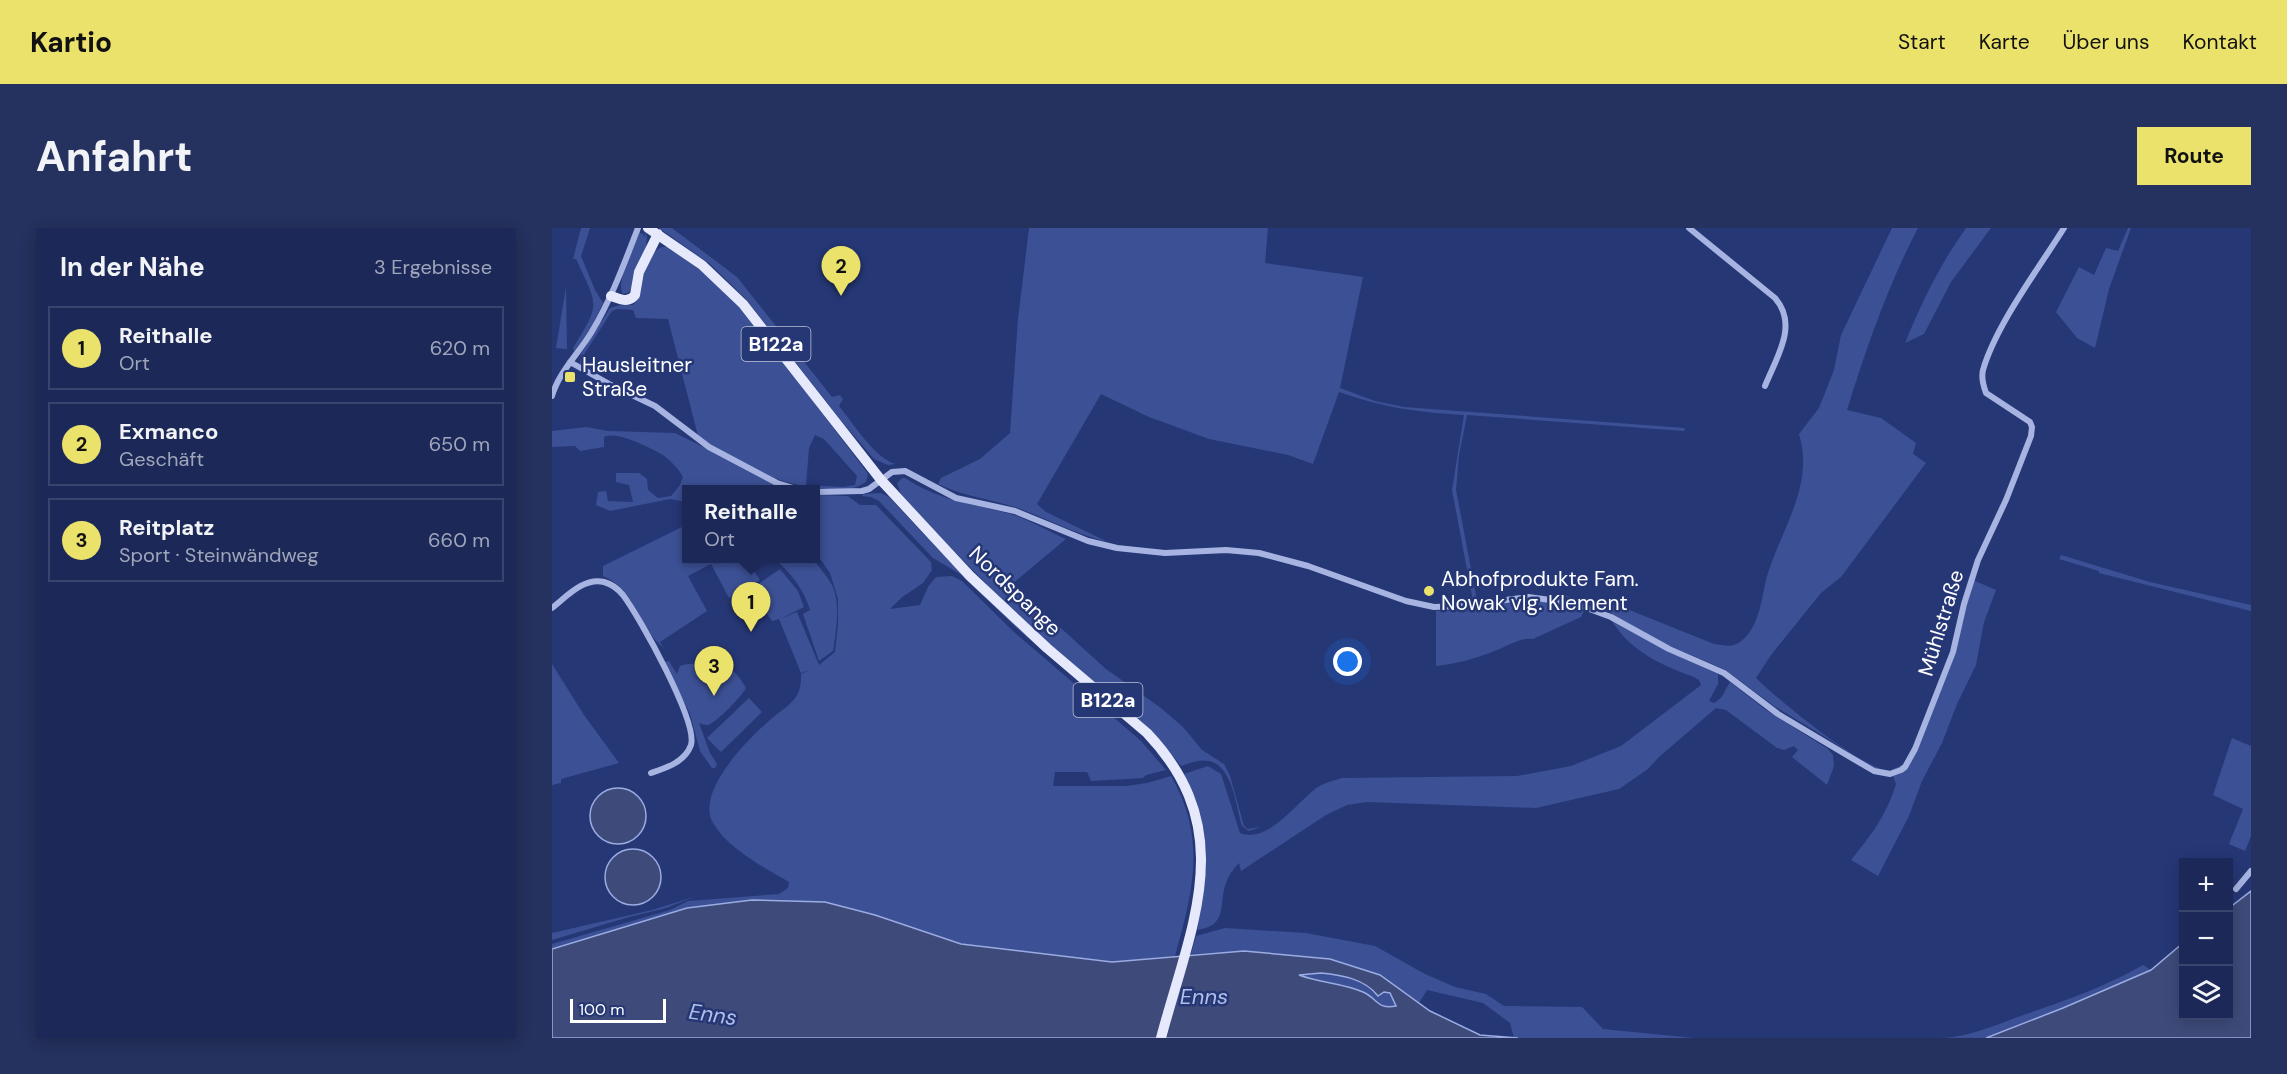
<!DOCTYPE html>
<html lang="de">
<head>
<meta charset="utf-8">
<style>
  :root { --surface:#1c2958; --page:#25315e; --text:#f1f3f6; --muted:#a0a6ba; --line:#3a456e; --accent:#ebe26c }
  body { margin:0; font-family:"DM Sans",sans-serif; background:var(--page); color:var(--text) }
  .controls { position:absolute; right:18px; bottom:18px; display:grid; overflow:hidden; border-radius:0px; box-shadow:0 3px 15px #0003 }
  .controls button { width:54px; height:54px; display:grid; place-items:center; padding:0; border:0; border-bottom:2px solid var(--line); background:var(--surface); color:var(--text); font:30px sans-serif }
  .scale { position:absolute; left:18px; bottom:15px; width:96px; box-sizing:border-box; padding-left:6px; border:3px solid #fff; border-top:0; font-size:16px; line-height:21px; white-space:nowrap; color:#fff; -webkit-text-stroke:4px #263776; paint-order:stroke }
  .you { position:absolute; left:796px; top:434px; width:21px; height:21px; margin:-15px; border:4px solid #fff; border-radius:50%; background:#1a73e8; box-shadow:0 0 0 9px #1a73e833 }
  .badge { display:grid; place-items:center; width:39px; height:39px; border-radius:50%; background:var(--accent); color:#111; font-size:20px; font-weight:700 }
  .pin { position:absolute; translate:-50% -50px; filter:drop-shadow(0 2px 3px #0008) }
  .pin::after { content:''; position:absolute; top:32px; width:21px; height:18px; background:inherit; clip-path:polygon(0 0,100% 0,50% 100%) }
  .popup { position:absolute; left:130px; top:257px; width:138px; height:78px; box-sizing:border-box; display:grid; place-content:center; border-radius:0px; background:var(--surface); filter:drop-shadow(0 2px 4px #0005); font-size:20px; white-space:nowrap; color:var(--muted) }
  .popup b { font-size:22px; color:var(--text) }
  .popup::after { content:''; position:absolute; left:50%; top:100%; margin-left:-12px; border:12px solid transparent; border-top-color:var(--surface) }
  .list { margin:0; padding:0; list-style:none }
  h2 { display:flex; justify-content:space-between; align-items:center; height:78px; margin:0; padding:0 24px; font-size:26px }
  h2 small { font-size:20px; font-weight:400; color:var(--muted) }
  .list li { display:grid; grid-template-columns:39px 1fr auto; gap:18px; align-items:center; box-sizing:border-box; height:84px; margin:0 12px 12px; padding:0 12px; border:2px solid var(--line); border-radius:0px }
  .list b { display:block; font-size:22px; white-space:nowrap }
  .list p { margin:0; font-size:20px; white-space:nowrap; color:var(--muted) }
  .list em { font-size:20px; font-style:normal; color:var(--muted) }
  .icon { flex:none; width:33px; height:33px; fill:none; stroke:currentColor; stroke-width:2; stroke-linecap:round; stroke-linejoin:round }
  .map { position:relative; flex:none; width:1699px; height:810px; overflow:hidden; border-radius:0px }
  header { display:flex; align-items:center; gap:36px; box-sizing:border-box; height:84px; padding:0 30px; background:var(--accent); color:#111 }
  header strong { font-size:28px }
  nav { display:flex; gap:33px; margin-inline-start:auto; font-size:21px }
  .intro { display:flex; align-items:center; justify-content:space-between; box-sizing:border-box; height:144px; padding:0 36px }
  h1 { margin:0; font-size:42px }
  .button { padding:15px 27px; border-radius:0px; background:var(--accent); color:#111; font-size:21px; font-weight:700 }
  main { display:flex; gap:36px; padding:0 36px }
  aside { flex:1; background:var(--surface); border-radius:0px; box-shadow:0 3px 15px #0003 }
  .map>svg:first-child { display:block }
</style>
</head>
<body>
<header>
<strong>Kartio</strong>
<nav><a>Start</a><a>Karte</a><a>Über uns</a><a>Kontakt</a></nav>
</header>
<div class="intro"><h1>Anfahrt</h1><a class="button">Route</a></div>
<main>
<aside>
<h2>In der Nähe<small>3 Ergebnisse</small></h2>
<ul class="list">
<li><span class="badge">1</span><div><b>Reithalle</b><p>Ort</p></div><em>620 m</em></li>
<li><span class="badge">2</span><div><b>Exmanco</b><p>Geschäft</p></div><em>650 m</em></li>
<li><span class="badge">3</span><div><b>Reitplatz</b><p>Sport · Steinwändweg</p></div><em>660 m</em></li>
</ul>
</aside>
<div class="map">
<svg width="1699" height="810" viewBox="0 0 1699 810">
  <rect width="100%" height="100%" fill="#263776"/>
  <path fill="#3c5095" fill-rule="evenodd" d="M29,0H38L29,28L43,62L51,75L38,102L22,123L21,120C49,75 46,78 24,31H21Z
    M107,0H120L185,49L280,169L288,167L291,171L287,178C301,195 323,231 344,236L336,237L322,231L291,195L193,70L158,36Z
    M477,0H716L713,35L811,49L788,160L823,173L852,179L1133,200L1132,203L915,187L907,227L904,262L925,372L921,373L900,262L912,187C864,184 833,180 787,164L761,236L736,227L657,211L597,189L549,166L485,276L494,284L556,314C523,306 494,290 463,279C437,271 411,268 386,256L389,250L428,231L458,205L466,91Z
    M1340,0H1366C1336,57 1314,121 1295,182L1329,190L1364,215L1361,226L1374,235L1289,349L1269,365L1219,427L1204,450C1224,470 1310,541 1335,542C1341,543 1347,540 1352,536L1337,543L1326,542L1307,532L1275,510L1222,478L1172,441L1111,415L1053,382L1009,367L1070,379L1162,416C1171,417 1180,420 1188,414C1210,398 1209,365 1217,342C1232,297 1262,255 1247,206L1267,180L1282,142L1289,107Z
    M1414,0H1439L1399,54L1372,106L1353,115C1370,74 1388,36 1414,0Z
    M1576,0H1579L1557,61L1543,120L1525,110L1504,84L1527,39L1542,47L1554,20L1566,23Z
    M88,2V6L90,5L94,10L91,2L95,8L94,20L80,60L76,65L71,66C63,54 83,16 88,2Z
    M110,19H115L151,44L181,71L210,106L314,243L316,247L314,254C304,261 295,261 283,261C233,262 189,236 148,210L146,208L116,91L84,90L81,82L65,81L60,83L29,131L41,139L28,136L29,126L58,80L68,77H81C95,65 86,28 110,19ZM263,207L272,211L305,248L303,257L291,259L254,257L257,220Z
    M14,59L15,121L4,120Z
    M34,199L56,203L123,205L237,261L134,262V274L118,271L58,283L44,277L46,264L54,263L56,273L81,274L77,257L64,254V245H87L95,251L96,262L106,270L119,268L128,257L131,249C126,240 119,233 111,227C99,220 64,202 52,209V219L28,223L23,218L0,219V203Z
    M350,250H353C388,273 421,276 459,286C478,292 496,303 514,311L460,356L554,441L609,480L631,499L650,522L672,536L678,548L692,598L696,601L709,599L697,603L690,598C684,579 681,538 657,533C647,531 638,535 629,538C592,489 539,454 494,413C443,367 396,317 349,266L345,255Z
    M329,265L337,269L398,334L592,509L469,404L408,346L381,330L327,273L319,269L310,268L311,266Z
    M264,267L296,268L308,277H324L379,334L380,342L371,355L349,370L338,381L368,377L376,359L384,349L400,348L410,353L463,405L589,513L614,542L594,547L591,550L539,553L535,544H503L501,558H574L595,555L619,548C655,610 641,663 623,728L560,734L409,716L323,687L273,674L224,673L200,672L135,680L0,721V716L118,682L136,673L227,666L236,660L237,654C212,639 177,622 161,595C143,564 196,511 218,492C236,476 250,473 249,446L258,442L249,445L227,391L220,393L198,362L228,341L246,363L252,379L228,391L245,384L267,437L283,424L286,396V371L278,345L264,325Z
    M134,297V330L194,331L208,352L177,370L159,336L136,348L155,383L108,414L112,420C85,400 86,363 51,348V338Z
    M1509,327L1598,354L1699,377V383L1547,345V343L1507,331Z
    M221,331H261C267,339 275,348 280,357C289,377 284,402 281,423L267,433L251,386L258,382C252,362 238,342 221,331Z
    M1421,352L1444,362L1432,394L1424,437L1405,476L1390,515L1370,553L1357,588L1326,648L1299,632C1320,606 1334,588 1344,556L1341,548L1349,544L1382,476Z
    M972,372L1003,375L1032,383L1029,389L981,411C967,409 953,420 940,424C922,431 903,436 884,438V383L907,382Z
    M1060,393L1117,424L1166,446V456L1157,473L1162,475L1169,470L1178,454L1214,482L1276,521L1281,527L1282,538L1275,557L1240,529L1246,522L1242,518L1232,522L1225,520L1174,482L1164,480L1107,529L1096,541L1067,561L984,580L815,574L795,577L774,587L689,643L687,635C681,641 677,647 674,655C666,677 677,697 645,702C648,694 646,692 647,685C659,632 656,595 632,546L656,538L669,546L688,605C715,616 744,576 763,561C770,555 781,553 790,550L965,548L1019,538L1069,518L1149,457L1147,452L1142,449C1109,437 1078,423 1060,393Z
    M117,433L125,446L128,438C136,435 144,436 152,436C175,436 182,439 194,460C191,467 164,495 156,497C152,497 150,496 147,495L158,525L165,536L163,540H160L148,523L138,486L112,434Z
    M0,436L32,487L67,535L9,551V555L0,557Z
    M197,470L210,484L169,524L155,510Z
    M1680,510L1699,518V608L1693,623L1677,616L1691,581L1661,567Z
    M145,668L114,680L77,689L0,712V705L100,682Z
    M673,700L754,705L823,718L873,746L903,759L934,766L952,778L1030,779L1051,801L1142,810H962L958,795L931,775L875,762L867,775L828,747L692,723L639,726L644,708Z
    M1591,737L1599,742L1511,780L1434,810H1391C1423,808 1450,794 1480,784C1518,771 1556,757 1591,737Z
    M769,745L787,747L838,765L844,779L835,780L822,773L815,765L794,758L744,747Z"/>
  <path fill="#3e4b7a" stroke="#9bace3" stroke-width="1.5" fill-rule="evenodd" d="M38 588a28 28 0 1 1 56 0a28 28 0 1 1-56 0Z
    M53 649a28 28 0 1 1 56 0a28 28 0 1 1-56 0Z
    M1699,663V810H1434L1511,780L1599,742L1631,715L1632,788H1676L1677,680Z
    M200,672L273,674L323,687L409,716L560,734L692,723L778,731L828,747L878,783L928,807L966,810H0V721L135,680ZM769,745C790,747 813,751 826,768L832,764L838,765L844,778C825,782 825,770 811,764C791,755 768,755 747,747Z"/>
  <g fill="none" stroke-linecap="round" stroke-linejoin="round">
    <path stroke="#a7b4e2" stroke-width="6" d="M1137,0L1223,70C1247,97 1224,130 1213,158
      M18,134L59,157L103,178L157,219L225,255L248,262
      M0,168C7,144 26,126 39,105C59,72 72,36 86,0
      M264,264L310,263L317,261L340,244L353,243L404,270L463,283L536,313L565,320L613,325L674,322L707,325L756,338L854,373L882,379L910,378L976,369L1021,375L1059,389L1117,421L1172,445L1226,486L1293,526L1322,543L1338,546L1349,542L1353,539L1363,521L1401,424L1412,376L1426,332L1454,272L1479,208L1480,199L1478,194L1434,165C1431,157 1429,150 1431,142C1444,97 1487,40 1512,0
      M0,380C14,369 32,349 52,354C60,356 66,361 71,367C87,388 146,494 139,517C133,534 114,540 99,545
      M1684,661L1699,643"/>
    <path stroke="#e5e9fb" stroke-width="10" d="M96,0L150,37L191,76L329,252L418,348L495,420L595,505C688,603 639,697 609,810
      M59,68C68,71 76,76 83,67L87,44L106,6"/>
  </g>
  <g fill="#ebe26c" stroke="#263776" stroke-width="2">
    <rect x="12" y="143" width="12" height="12" rx="3"/>
    <circle cx="877" cy="363" r="6"/>
  </g>
  <g text-anchor="middle" stroke-width="5" stroke-linejoin="round" paint-order="stroke">
    <g fill="#263776" stroke="#bec3d6" stroke-width="1.5">
      <rect x="189.5" y="99" width="69" height="34" rx="4.5"/>
      <rect x="521.5" y="455" width="69" height="34" rx="4.5"/>
    </g>
    <g font-size="20" font-weight="bold" fill="#fff">
      <text x="224" y="123">B122a</text>
      <text x="556" y="479">B122a</text>
    </g>
    <g font-size="21" fill="#fff" stroke="#263776" text-anchor="start">
      <text x="30" y="144">Hausleitner<tspan x="30" dy="24">Straße</tspan></text>
      <text x="889" y="358">Abhofprodukte Fam.<tspan x="889" dy="24">Nowak vlg. Klement</tspan></text>
    </g>
    <g font-size="21" fill="#fff" stroke="#263776">
      <text transform="translate(463 363) rotate(44)" y="7">Nordspange</text>
      <text transform="translate(1389 395) rotate(-73)" y="7">Mühlstraße</text>
    </g>
    <g font-size="22" font-style="italic" fill="#b1bfea" stroke="#263776">
      <text x="652" y="776">Enns</text>
      <text transform="translate(161 786) rotate(8)" y="8">Enns</text>
    </g>
  </g>
</svg>
<div class="controls">
<button>+</button>
<button>−</button>
<button><svg class="icon" aria-label="layers" viewBox="0 0 24 24"><path d="M12 4l9 5-9 5-9-5zM3 14l9 5 9-5"/></svg></button>
</div>
<div class="scale">100 m</div>
<div class="you"></div>
<div class="pin badge" style="left:199px;top:404px">1</div>
<div class="popup"><b>Reithalle</b>Ort</div>
<div class="pin badge" style="left:289px;top:68px">2</div>
<div class="pin badge" style="left:162px;top:468px">3</div>
</div>
</main>
</body>
</html>
